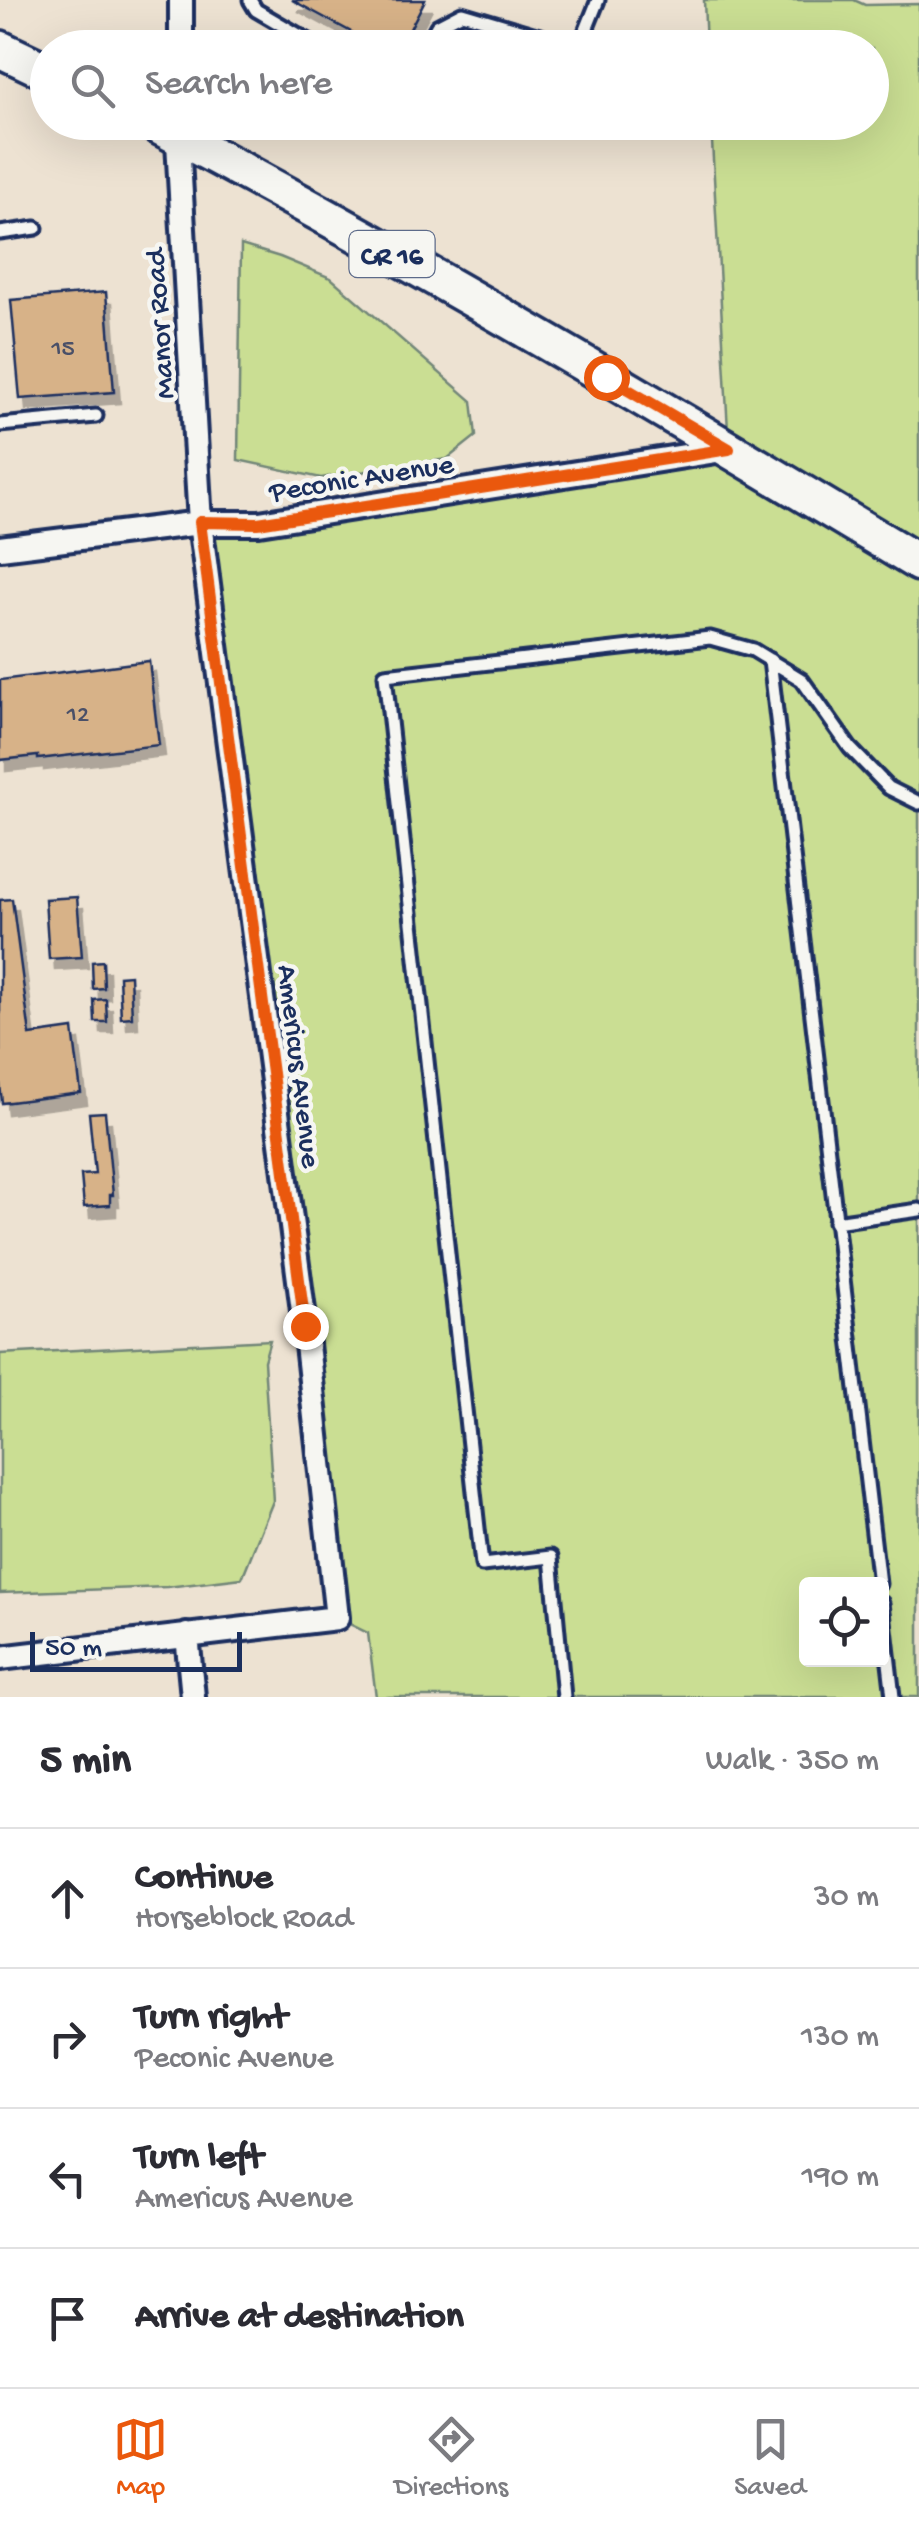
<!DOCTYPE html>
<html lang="en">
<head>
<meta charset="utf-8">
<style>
  :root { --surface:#fff; --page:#f2f2f3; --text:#2b2b33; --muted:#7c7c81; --line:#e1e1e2; --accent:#ea580c }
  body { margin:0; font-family:"Gochi Hand",sans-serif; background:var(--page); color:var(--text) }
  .controls { position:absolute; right:30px; bottom:30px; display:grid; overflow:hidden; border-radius:10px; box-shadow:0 10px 40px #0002 }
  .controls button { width:90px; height:90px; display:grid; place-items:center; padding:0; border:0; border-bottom:2px solid var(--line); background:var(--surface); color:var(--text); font:50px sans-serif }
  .scale { position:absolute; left:30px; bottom:25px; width:212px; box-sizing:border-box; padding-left:10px; border:5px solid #1b2f5e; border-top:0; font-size:28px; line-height:35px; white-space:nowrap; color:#1b2f5e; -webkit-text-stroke:8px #f6f6f2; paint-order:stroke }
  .stop { position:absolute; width:30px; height:30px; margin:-22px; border:8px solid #ea580c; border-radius:50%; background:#fff }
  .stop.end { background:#ea580c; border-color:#fff; box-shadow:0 2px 10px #0008 }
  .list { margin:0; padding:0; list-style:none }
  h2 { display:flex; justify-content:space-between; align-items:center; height:130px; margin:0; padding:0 40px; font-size:42px }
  h2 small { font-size:32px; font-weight:400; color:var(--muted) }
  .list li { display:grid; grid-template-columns:65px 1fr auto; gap:30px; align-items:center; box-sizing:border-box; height:140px; padding:0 40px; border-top:2px solid var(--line) }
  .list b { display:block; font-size:38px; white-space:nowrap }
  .list p { margin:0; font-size:32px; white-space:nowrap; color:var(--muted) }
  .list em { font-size:32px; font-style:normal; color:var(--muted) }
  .icon { flex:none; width:55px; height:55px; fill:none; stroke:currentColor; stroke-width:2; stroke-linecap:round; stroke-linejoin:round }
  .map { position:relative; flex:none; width:919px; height:1697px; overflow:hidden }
  .search { position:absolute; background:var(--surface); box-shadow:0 10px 40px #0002; left:30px; right:30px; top:30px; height:110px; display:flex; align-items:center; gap:25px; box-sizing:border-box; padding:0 35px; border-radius:55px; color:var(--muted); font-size:38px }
  .sheet { height:690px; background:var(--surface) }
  nav { display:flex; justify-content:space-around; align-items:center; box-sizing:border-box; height:140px; border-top:2px solid var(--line); background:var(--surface); font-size:28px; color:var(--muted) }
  nav a { display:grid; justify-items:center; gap:5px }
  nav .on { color:var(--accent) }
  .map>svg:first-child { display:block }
</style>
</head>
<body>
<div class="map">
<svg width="919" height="1697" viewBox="0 0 919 1697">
  <defs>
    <filter id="shadow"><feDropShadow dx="6" dy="11" stdDeviation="0" flood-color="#0004"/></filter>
  </defs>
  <rect width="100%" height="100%" fill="#ede2d2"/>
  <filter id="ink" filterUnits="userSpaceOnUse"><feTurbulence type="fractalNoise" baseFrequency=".01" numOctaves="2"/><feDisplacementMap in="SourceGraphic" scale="20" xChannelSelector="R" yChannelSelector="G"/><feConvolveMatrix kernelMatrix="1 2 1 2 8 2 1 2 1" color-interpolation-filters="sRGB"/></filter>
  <g filter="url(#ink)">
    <path fill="#cade93" stroke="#728678" stroke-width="2.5" fill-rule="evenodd" d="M704,0H854L865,5L919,4V1697H376L368,1633L337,1618L200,523L729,449L711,123L872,122V48L706,47ZM806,1584H882V1660H806Z
      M241,245L280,257L331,278L472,401L476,436L447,459L321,478L238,460Z
      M270,1340L264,1361L273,1501L242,1578L167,1587L0,1593V1354Z"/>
    <path fill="#d7b288" stroke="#1b2f5e" stroke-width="2.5" filter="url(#shadow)" d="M292,0H425L400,48H381Z
      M106,292L114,392L20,399L11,300Z
      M149,661L159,745L38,759V756L0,760V680Z
      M77,897L82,957L49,959L45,899Z
      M12,899L30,1035L73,1029L81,1093L2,1103L0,1084V900Z
      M103,961L104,988L93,989L92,962Z
      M130,975L132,1017L121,1018L119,976Z
      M106,999L107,1022H95L94,1000Z
      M105,1112L113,1195H110V1205L84,1207L81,1175L95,1174L89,1113Z"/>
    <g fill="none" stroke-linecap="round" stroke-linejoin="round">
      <g stroke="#1b2f5e" stroke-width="19">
        <path id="lane" d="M250,0L256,10L321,48
          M425,48L437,26L462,13L557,41L582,40L598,0
          M0,233L36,228
          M0,425L96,416
          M770,660L879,1584
          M835,1222L919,1210
          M882,1603L893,1697
          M564,1697L551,1557L482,1565L385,675L710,638L753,650L802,680L850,748L889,788L919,803"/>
      </g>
      <g stroke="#1b2f5e" stroke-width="30">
        <path id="street" d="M181,0V48
          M0,548L200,523H259L729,449
          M187,1635L193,1697
          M0,1658L337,1618L305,1326L200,523L177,125"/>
      </g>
      <g stroke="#1b2f5e" stroke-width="42">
        <path id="primary" d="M0,49L48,72
          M151,122C412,259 666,411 919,563"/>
      </g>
      <use href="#lane" stroke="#f6f6f2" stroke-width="11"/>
      <use href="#street" stroke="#f6f6f2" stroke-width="22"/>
      <use href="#primary" stroke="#f6f6f2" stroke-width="35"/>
    </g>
  </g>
  <g fill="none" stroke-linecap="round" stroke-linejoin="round" filter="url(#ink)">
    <path stroke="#ea580c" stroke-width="12" d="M305,1326L200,522L258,523L729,449L606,377"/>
  </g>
  <g text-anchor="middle" stroke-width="9" stroke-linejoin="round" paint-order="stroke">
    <g font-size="25" fill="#4a5068">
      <text x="63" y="355">15</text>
      <text x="78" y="721">12</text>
    </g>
    <rect fill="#f6f6f2" stroke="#5d6b8a" stroke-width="2.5" x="349.5" y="231" width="85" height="46" rx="8"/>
    <g font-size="28" font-weight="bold" fill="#1b2f5e">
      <text x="392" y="264">CR 16</text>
    </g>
    <g font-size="30" fill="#1b2f5e" stroke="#f6f6f2">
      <text transform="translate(158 324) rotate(-94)" y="10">Manor Road</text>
      <text transform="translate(361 476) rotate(-9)" y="10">Peconic Avenue</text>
      <text transform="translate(301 1066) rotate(83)" y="10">Americus Avenue</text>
    </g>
  </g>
</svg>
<div class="controls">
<button><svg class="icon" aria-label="locate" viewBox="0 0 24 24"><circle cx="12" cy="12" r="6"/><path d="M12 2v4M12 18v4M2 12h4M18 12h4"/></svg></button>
</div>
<div class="scale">50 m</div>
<div class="stop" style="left:606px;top:377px"></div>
<div class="stop end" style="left:305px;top:1326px"></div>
<div class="search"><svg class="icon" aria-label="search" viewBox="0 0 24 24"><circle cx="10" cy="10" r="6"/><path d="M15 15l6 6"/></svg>Search here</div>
</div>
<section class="sheet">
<h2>5 min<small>Walk · 350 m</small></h2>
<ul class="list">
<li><svg class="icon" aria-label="ahead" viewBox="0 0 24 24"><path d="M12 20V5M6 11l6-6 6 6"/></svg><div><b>Continue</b><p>Horseblock Road</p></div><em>30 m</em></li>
<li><svg class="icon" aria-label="right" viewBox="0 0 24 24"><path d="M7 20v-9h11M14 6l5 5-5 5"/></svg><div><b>Turn right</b><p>Peconic Avenue</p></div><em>130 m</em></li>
<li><svg class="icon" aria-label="left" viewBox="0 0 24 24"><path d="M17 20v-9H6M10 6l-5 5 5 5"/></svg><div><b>Turn left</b><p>Americus Avenue</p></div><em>190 m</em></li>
<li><svg class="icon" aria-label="arrive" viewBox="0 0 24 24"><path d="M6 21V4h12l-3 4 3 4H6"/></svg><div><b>Arrive at destination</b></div></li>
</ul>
</section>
<nav>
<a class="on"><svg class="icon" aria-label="map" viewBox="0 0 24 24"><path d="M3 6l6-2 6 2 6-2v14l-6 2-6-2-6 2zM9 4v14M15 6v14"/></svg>Map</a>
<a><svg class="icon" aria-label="directions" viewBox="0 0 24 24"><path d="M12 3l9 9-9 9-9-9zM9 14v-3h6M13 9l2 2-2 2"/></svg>Directions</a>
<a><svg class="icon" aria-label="saved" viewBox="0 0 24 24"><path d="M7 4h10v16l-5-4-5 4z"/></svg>Saved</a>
</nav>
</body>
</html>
